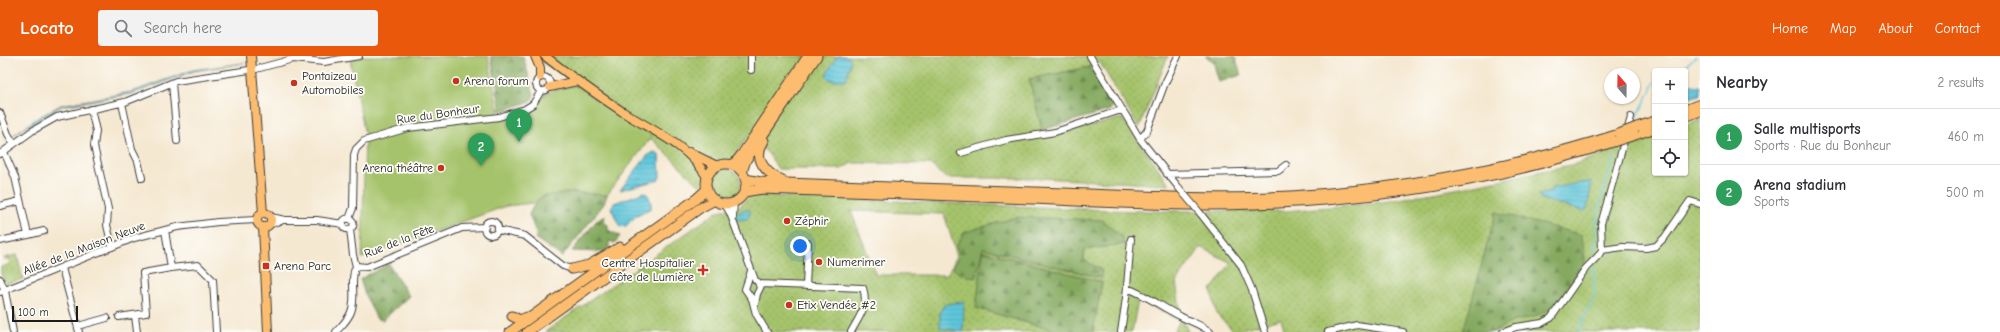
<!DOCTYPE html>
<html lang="en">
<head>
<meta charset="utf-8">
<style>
  :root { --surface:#fff; --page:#f2f2f3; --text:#2b2b33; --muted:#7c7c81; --line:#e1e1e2; --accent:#ea580c }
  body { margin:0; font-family:"Comic Neue",sans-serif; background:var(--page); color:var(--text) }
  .controls { position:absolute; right:12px; top:12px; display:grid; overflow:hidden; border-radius:4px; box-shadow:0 1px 3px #0004 }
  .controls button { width:36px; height:36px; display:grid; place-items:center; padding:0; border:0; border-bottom:1px solid var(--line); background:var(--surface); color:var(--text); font:20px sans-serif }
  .compass { position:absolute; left:1604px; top:12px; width:36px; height:36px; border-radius:50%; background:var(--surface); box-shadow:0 1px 3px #0004; rotate:340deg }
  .scale { position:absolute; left:12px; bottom:10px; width:66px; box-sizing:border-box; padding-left:4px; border:2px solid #1c1c1c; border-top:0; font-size:11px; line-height:14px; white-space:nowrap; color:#1c1c1c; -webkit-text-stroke:3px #fdfcf7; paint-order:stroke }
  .you { position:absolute; left:800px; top:190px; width:14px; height:14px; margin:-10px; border:3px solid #fff; border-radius:50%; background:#1a73e8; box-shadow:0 0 0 6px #1a73e833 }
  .badge { display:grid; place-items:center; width:26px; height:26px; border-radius:50%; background:var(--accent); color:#fff; font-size:13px; font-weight:700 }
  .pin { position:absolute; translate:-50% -33px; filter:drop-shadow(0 1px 2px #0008) }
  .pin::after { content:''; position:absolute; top:21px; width:14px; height:12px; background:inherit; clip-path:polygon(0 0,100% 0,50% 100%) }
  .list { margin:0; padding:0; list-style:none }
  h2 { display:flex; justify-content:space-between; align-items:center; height:52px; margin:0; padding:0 16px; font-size:17px }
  h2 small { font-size:13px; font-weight:400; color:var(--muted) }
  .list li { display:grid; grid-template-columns:26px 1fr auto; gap:12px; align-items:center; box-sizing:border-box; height:56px; padding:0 16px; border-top:1px solid var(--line) }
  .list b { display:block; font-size:15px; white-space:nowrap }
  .list p { margin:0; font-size:13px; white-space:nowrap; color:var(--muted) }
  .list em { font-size:13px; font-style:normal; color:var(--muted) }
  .icon { flex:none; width:22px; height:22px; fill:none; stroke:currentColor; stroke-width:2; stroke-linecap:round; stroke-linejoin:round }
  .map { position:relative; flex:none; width:1700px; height:276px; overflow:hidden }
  header { display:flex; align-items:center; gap:24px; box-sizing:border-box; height:56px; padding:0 20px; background:var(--accent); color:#fff }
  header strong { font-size:19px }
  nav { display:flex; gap:22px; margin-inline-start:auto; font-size:14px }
  .search { width:280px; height:36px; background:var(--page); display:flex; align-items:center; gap:10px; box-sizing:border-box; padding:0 14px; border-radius:4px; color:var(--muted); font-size:15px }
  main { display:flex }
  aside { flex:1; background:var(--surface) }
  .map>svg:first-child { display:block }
</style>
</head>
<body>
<header>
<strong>Locato</strong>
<div class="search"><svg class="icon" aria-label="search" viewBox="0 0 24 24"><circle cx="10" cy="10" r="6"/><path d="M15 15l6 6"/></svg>Search here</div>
<nav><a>Home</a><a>Map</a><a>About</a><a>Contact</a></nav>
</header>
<main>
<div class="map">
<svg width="1700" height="276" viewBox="0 0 1700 276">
  <defs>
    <pattern id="grass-dots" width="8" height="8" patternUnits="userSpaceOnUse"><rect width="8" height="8" fill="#a5c36b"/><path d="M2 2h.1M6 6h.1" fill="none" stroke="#8da75c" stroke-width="1.8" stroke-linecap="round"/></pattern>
    <pattern id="forest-firs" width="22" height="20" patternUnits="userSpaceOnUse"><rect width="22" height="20" fill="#84a95f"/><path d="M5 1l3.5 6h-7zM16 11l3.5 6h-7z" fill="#6b894e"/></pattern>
    <pattern id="water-rules" width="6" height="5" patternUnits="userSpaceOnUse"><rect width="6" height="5" fill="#5fc6db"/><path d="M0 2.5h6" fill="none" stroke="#52aabb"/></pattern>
  </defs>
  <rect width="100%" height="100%" fill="#fdfcf7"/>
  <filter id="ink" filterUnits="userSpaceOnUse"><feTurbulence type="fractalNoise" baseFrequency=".025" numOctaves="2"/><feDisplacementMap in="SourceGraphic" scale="8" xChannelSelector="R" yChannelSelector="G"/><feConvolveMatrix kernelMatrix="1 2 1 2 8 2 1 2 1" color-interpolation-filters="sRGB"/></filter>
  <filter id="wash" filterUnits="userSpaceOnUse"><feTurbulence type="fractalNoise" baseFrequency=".012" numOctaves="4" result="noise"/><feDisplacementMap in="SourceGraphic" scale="16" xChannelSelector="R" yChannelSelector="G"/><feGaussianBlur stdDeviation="0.9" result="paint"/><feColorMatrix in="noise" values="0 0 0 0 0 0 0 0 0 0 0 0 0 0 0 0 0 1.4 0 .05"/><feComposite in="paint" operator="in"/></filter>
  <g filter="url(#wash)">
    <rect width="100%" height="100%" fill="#f5e8d1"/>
    <path fill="url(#grass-dots)" stroke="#607044" fill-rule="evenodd" d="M532,0H1168L1139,72L1099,5L1090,11L1029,23L1045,82L1122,62L1170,129L1041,122H946L930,108L852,107L841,113H778L768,97L747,81L732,104L713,106L700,130L625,57Z
      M1700,63V276H1285L1281,263L1234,275L1217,259L1211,234L1231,207L1201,191L1176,226L1181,259L1188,276H1174L1180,264L1138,244L1132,276H1093L1102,226L984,195L976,252L1059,276H929L920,274L919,276H545L718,155L739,151L750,139L1131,155H1286L1383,146L1461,132L1576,108L1655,79V117H1685V69ZM851,155L944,158L957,200L947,219H876ZM1017,161L1124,188L1084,194V204L1101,214L1102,222L983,192L976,222L952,211L960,200Z
      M711 128a15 15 0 1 1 30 0a15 15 0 1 1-30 0Z
      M17,199L23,223L9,227L5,226L1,218V211L10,208L9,203L5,204L4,202Z"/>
    <path fill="url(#forest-firs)" stroke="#50623e" d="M491,0H523L534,39L531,45L501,55Z
      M1205,0H1235L1241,19L1219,26L1213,5Z
      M1090,11L1113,48L1110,54L1042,74L1029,23Z
      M572,136L607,139L604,148L562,201L535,182L537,179L529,159C538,136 550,139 572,136Z
      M1496,156L1582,179L1585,206L1554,251L1534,261L1514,265L1492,276H1463Z
      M605,160L604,165L608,169V174L620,180L615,187L609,185V191L603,196L572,195L597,164Z
      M1017,161L1102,164L1122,181L1124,188L1084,194V204L1101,214L1102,222L983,192L976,222L960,218L952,211L960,200L956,190L965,176Z
      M983,195L1102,226L1093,276H1059L976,252Z
      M389,208L409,240L383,264L377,263L365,239L360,223Z"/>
    <path fill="#a5c36b" stroke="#607044" d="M365,0H488L500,64L532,53L543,40L553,34L576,29L652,80L607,139L572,136L543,140L533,147L506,150L362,202L365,79L350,4Z"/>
    <path fill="url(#water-rules)" stroke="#3e717c" d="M837,0H846L851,4L846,24H830L826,19Z
      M244,7L194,15L134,37L61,50L12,80L39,61L61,49L132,36L193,14Z
      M1685,28L1700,30V39L1685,43Z
      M654,96L659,98L660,121L658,124L620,134L647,100Z
      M1592,125L1587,153L1584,155L1540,143L1539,139L1551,136V132Z
      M645,136C649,139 652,147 651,152L637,159L626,170L620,171L611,152L614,147Z
      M743,154H750L749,161L747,163L737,164L736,159Z
      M964,245L963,276L940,272V256L944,249Z"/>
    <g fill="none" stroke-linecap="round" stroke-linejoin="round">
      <path stroke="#5fc6db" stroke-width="1.5" d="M1680,15L1696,0
        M1636,63L1655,26
        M1594,196C1596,185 1596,175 1597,165C1599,145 1608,120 1615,101
        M1579,276L1583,264L1595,238L1593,209"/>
    </g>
  </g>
  <g filter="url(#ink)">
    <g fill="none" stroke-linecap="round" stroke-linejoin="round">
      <g stroke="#3d3b37" stroke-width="8">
        <path id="minor" d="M751,0V14
          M1090,0L1140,83L1179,132
          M536 28a7 7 0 1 1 14 0a7 7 0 1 1-14 0Z
          M172,27L177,85
          M122,47L132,93L138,105L142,122
          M91,53L96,75L94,90L108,153L107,169L112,191
          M0,57L8,78L14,88
          M1140,83L1147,75L1165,27L1178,0
          M961,97L1006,84L1055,76L1121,54
          M0,98L32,75L57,61L125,46L176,25L256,13L293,3L324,6L359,0
          M1167,118L1278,115L1286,109
          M724,147L730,157L755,224
          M0,150L20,145
          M1200,157L1241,209L1252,234L1265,276
          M271,161L285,164H317L343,168
          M733,161L734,146
          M342.5 168a5.5 5.5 0 1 1 11 0a5.5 5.5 0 1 1-11 0Z
          M349,163L353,152L354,99L356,93L364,85L408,72L499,61L525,53L533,48L541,35
          M484 172a7 7 0 1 1 14 0a7 7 0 1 1-14 0Z
          M270,168L281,165
          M350,173L353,199L356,210
          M165,174L171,212L198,209L213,224L216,276
          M498,174L525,180L563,210L572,213
          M28,179L44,175
          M0,185L28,179L15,121L4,96
          M1602,194L1623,191L1646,192L1656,190L1665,181L1690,145L1700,148
          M356,210L367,211L462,172L485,171
          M62,212L79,276
          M751,215L745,233L752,243L756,258L767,276
          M0,223L5,235L13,276
          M760,228L863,232C869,250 859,261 851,276
          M806,230L808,187
          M1127,232C1146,239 1162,251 1180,260C1190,266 1201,268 1210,276
          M0,236L134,182L177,171L218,166L256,164
          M755,249L757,238L760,232L758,226
          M135,260L137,276
          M119,261L146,257L143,217L171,212
          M78,270L107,262
          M336,276C341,270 348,264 351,256C357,241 349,224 356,210
          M1121,276L1126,242L1131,183
          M1328,276L1357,269L1403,276
          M1503,276L1516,271L1542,267L1551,262L1586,212L1598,200L1602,194L1601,168L1631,61"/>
      </g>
      <g stroke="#3d3b37" stroke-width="10">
        <path id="major" d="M251,0L263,157
          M535,0L540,12V21
          M545,0C570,20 596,38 623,56C653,75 688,89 707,121
          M550,31L577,25
          M689,96L717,110
          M257 164a7 7 0 1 1 14 0a7 7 0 1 1-14 0Z
          M263,171L268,276"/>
      </g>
      <g stroke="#3d3b37" stroke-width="11">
        <path id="highway" d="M1685,54L1700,48
          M1685,61L1700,55
          M1637,71L1655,65
          M1635,79L1655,72
          M764,85C752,102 766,118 782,124
          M706 128a20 20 0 1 1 40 0a20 20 0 1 1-40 0Z
          M733,109L742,98L808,0
          M742,116L746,104L817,0
          M745,123L761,126C862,130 964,134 1065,137C1140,140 1215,144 1291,140C1402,133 1512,112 1619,78
          M744,136L762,133C851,136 941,139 1030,143C1105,146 1180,151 1255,148C1377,144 1500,124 1616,85
          M572,213L589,209L620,191
          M512,260L520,264L527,261
          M510,276L696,143L707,133
          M527,276L700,152L715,144"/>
      </g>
      <use href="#minor" stroke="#fff" stroke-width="6"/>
      <use href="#major" stroke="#fcbd6f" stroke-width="8"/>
      <use href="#highway" stroke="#fcbd6f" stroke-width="9"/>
      <g stroke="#3d3b37" stroke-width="8" stroke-linecap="butt">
        <path id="minor-bridge" d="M1179,132L1200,157"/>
      </g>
      <g stroke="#3d3b37" stroke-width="11" stroke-linecap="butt">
        <path id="highway-bridge" d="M1619,78L1637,71
          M1616,85L1635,79"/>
      </g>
      <use href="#minor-bridge" stroke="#fff" stroke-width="6"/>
      <use href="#highway-bridge" stroke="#fcbd6f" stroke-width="9"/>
    </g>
  </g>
  <g fill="#c8321e" stroke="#fdfcf7" stroke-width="1.5">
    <circle cx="456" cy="25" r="4"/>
    <circle cx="294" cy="27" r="4"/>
    <circle cx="441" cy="112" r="4"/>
    <circle cx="787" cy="165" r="4"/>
    <circle cx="819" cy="206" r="4"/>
    <rect x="262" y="206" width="8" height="8" rx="2"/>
    <path d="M701 208h4v4h4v4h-4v4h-4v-4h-4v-4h4z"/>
    <circle cx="789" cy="249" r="4"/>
  </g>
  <g text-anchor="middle" stroke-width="3.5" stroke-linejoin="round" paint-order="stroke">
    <g font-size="12" fill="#1c1c1c" stroke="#fdfcf7" text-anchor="start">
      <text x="302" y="24">Pontaizeau<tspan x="302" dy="14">Automobiles</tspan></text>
      <text x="464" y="29">Arena forum</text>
      <text x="433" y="116" text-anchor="end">Arena théâtre</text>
      <text x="795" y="169">Zéphir</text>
      <text x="827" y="210">Numerimer</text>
      <text x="694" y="211" text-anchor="end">Centre Hospitalier<tspan x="694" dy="14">Côte de Lumière</tspan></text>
      <text x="274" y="214">Arena Parc</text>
      <text x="797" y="253">Etix Vendée #2</text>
    </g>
    <g font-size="12" fill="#1c1c1c" stroke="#fdfcf7">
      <text transform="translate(438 58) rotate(-8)" y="4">Rue du Bonheur</text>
      <text transform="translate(399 185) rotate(-21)" y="4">Rue de la Fête</text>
      <text transform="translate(84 192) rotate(-21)" y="4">Allée de la Maison Neuve</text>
    </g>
  </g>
</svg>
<div class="controls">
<button>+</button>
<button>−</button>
<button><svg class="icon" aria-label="locate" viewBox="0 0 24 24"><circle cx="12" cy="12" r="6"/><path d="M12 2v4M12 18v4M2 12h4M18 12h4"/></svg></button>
</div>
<svg class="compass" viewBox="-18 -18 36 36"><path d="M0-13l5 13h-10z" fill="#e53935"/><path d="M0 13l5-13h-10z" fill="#7c7c81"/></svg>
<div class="scale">100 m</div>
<div class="you"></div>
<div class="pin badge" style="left:519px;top:86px;background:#2e9e5b">1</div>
<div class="pin badge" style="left:481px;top:110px;background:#2e9e5b">2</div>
</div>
<aside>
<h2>Nearby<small>2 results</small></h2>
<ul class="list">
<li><span class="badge" style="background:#2e9e5b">1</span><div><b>Salle multisports</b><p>Sports · Rue du Bonheur</p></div><em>460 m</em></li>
<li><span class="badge" style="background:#2e9e5b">2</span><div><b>Arena stadium</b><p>Sports</p></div><em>500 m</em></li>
</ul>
</aside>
</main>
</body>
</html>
